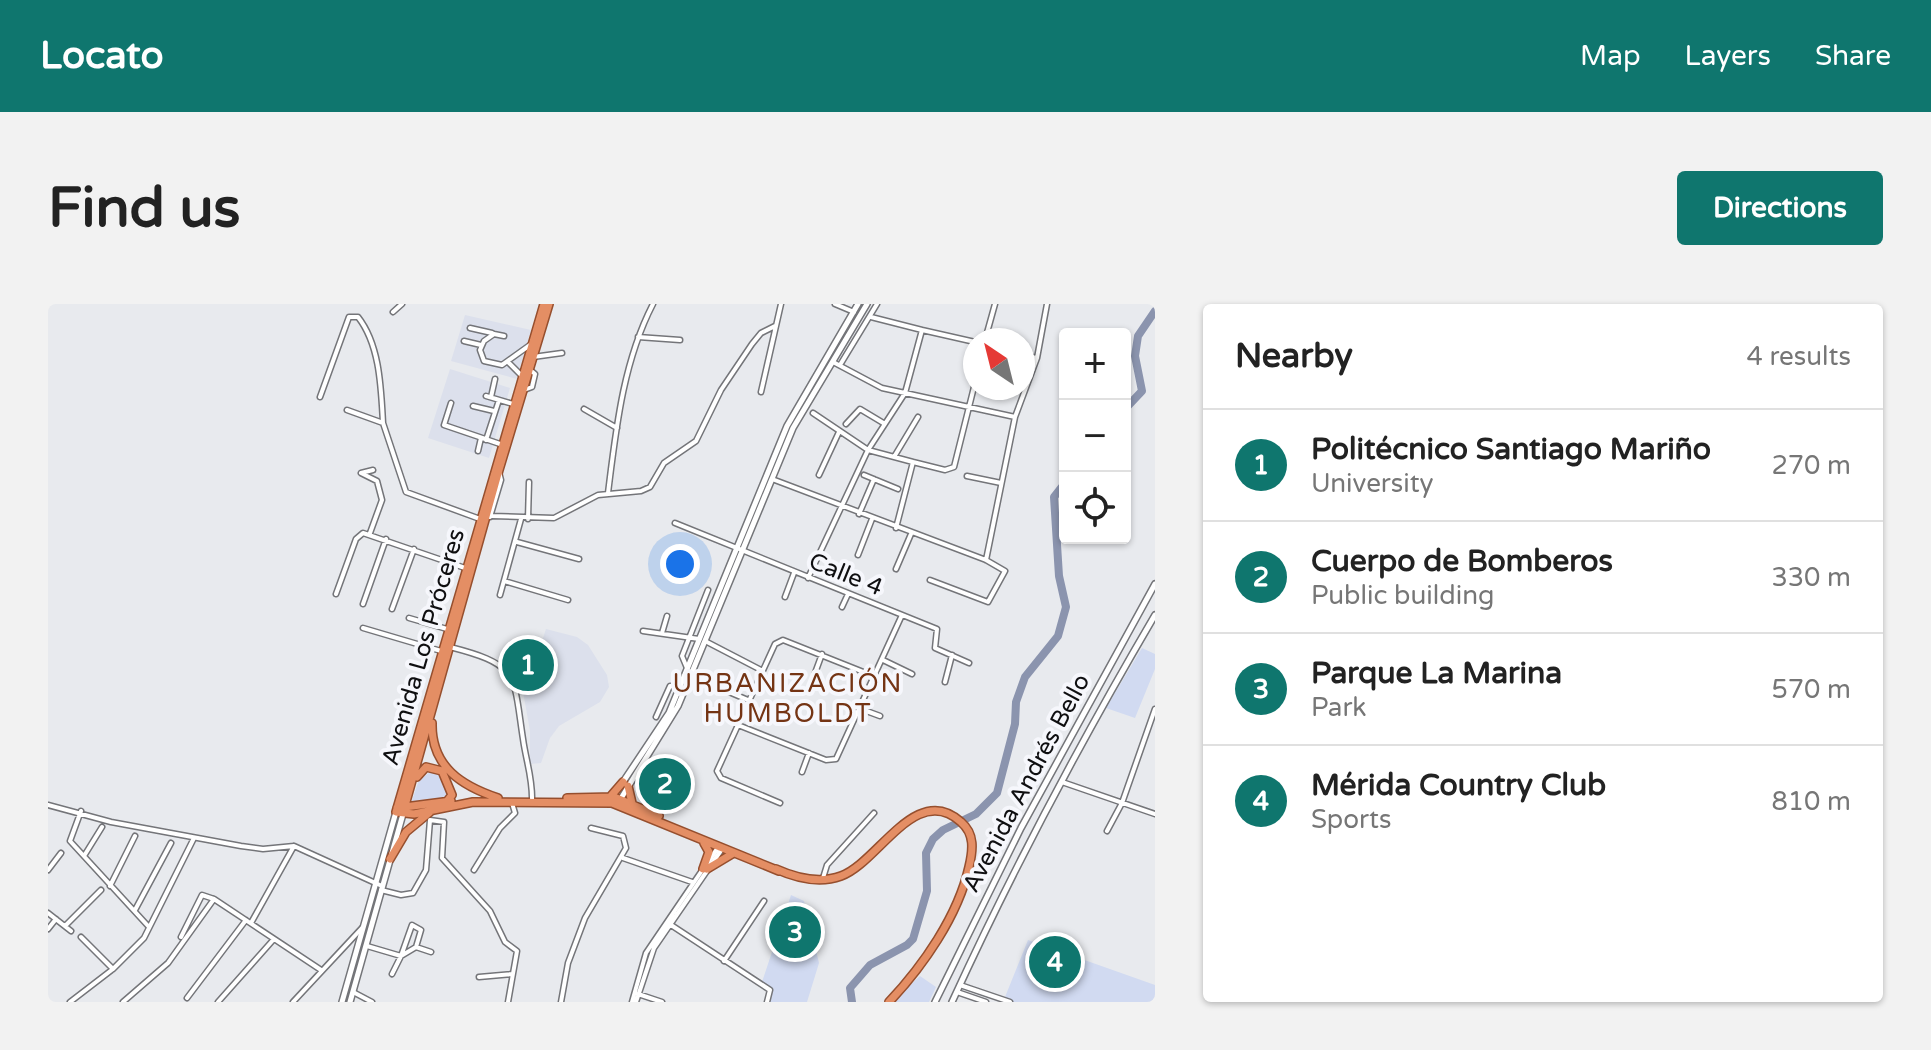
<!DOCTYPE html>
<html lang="en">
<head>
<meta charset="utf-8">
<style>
  :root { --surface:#fff; --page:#f2f2f2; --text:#222; --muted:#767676; --line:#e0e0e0; --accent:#0f766e }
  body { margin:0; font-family:"Varela Round",sans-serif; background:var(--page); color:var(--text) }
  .controls { position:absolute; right:24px; top:24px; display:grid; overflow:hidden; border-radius:8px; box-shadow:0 2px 6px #0004 }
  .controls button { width:72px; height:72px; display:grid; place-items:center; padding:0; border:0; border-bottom:2px solid var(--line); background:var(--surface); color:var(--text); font:40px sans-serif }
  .compass { position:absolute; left:915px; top:24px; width:72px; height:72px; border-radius:50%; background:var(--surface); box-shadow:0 2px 6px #0004; rotate:325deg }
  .you { position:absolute; left:632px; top:260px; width:28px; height:28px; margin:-20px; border:6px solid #fff; border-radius:50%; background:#1a73e8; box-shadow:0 0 0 12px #1a73e833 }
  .badge { display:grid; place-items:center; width:52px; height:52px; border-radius:50%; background:var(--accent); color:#fff; font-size:26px; font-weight:700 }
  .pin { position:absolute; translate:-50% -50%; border:4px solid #fff; box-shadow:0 2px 8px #0006 }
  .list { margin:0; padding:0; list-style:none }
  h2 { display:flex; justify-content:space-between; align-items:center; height:104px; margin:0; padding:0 32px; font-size:34px }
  h2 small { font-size:26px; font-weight:400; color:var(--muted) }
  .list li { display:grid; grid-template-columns:52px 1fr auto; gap:24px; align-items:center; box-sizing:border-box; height:112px; padding:0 32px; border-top:2px solid var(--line) }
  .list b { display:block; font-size:30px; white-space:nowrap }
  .list p { margin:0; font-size:26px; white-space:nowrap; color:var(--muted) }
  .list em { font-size:26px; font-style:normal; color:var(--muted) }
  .icon { flex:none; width:44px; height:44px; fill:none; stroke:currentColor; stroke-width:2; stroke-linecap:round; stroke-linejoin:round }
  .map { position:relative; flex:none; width:1107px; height:698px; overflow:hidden; border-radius:8px }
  header { display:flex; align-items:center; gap:48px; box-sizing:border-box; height:112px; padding:0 40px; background:var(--accent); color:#fff }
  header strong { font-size:38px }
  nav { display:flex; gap:44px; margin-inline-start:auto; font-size:28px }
  .intro { display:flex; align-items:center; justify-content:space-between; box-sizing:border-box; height:192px; padding:0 48px }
  h1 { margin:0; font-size:56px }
  .button { padding:20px 36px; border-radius:8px; background:var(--accent); color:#fff; font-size:28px; font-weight:700 }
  main { display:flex; gap:48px; padding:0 48px }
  aside { flex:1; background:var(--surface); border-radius:8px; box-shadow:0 2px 6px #0004 }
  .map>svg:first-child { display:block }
</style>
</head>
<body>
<header>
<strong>Locato</strong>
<nav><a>Map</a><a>Layers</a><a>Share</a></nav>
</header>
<div class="intro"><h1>Find us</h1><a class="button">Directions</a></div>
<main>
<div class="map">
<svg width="1107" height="698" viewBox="0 0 1107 698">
  <rect width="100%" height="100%" fill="#e8eaee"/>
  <path fill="#dce0ec" d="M417,11L483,26L469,75L403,57Z
    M402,65L462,84L441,154L380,134Z
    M498,325L529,333L540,341L559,371L561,383L552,398L511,422L502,434L493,459L482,460V427L474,382L482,373Z"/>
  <path fill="#d1daf1" d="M1094,344L1107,350V365L1087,414L1058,404Z
    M385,466L392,468L402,489L398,495L363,499L371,476Z
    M743,591L756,597L771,659L759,698H721L724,686L714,678Z
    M980,636L1107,681V698H955Z
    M872,672L888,683L881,698H843Z"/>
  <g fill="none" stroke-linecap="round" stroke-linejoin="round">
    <path stroke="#8b94ae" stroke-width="8" d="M1077,105L1094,87L1087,52L1090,32L1107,7
      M804,698L802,684L822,661L859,641L865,635L879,587L878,549L885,535L895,526L928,510L949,489L967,420L968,398L977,373L1010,332L1018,303L1011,272L1006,193L1017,179"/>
    <g stroke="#747579" stroke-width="7">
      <path id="minor" d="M787,0L806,8
        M345,8L354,0
        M422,24L444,29
        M874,26L927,38
        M456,32L446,30L436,37L432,46L436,57L454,61L482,41
        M590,33L632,36
        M937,36L947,0
        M416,37L433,41
        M975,51L988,54
        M485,53L514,49
        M460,58L473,71
        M785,58L834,84L967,113
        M792,61L829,0
        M476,86L484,83L487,70L481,65
        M713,88L733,0
        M438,92L465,100
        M272,93L301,13H310C332,41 333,84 335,119
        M443,93L447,75
        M403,99L396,121L452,140
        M425,102L446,107
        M536,105L569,124
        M299,106L335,119L358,188L432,215
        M765,109L820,146L865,158L848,224
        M798,120L812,105L837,120
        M438,136L451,96
        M430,147L433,134
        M846,153L870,113
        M865,158L897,166L906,163L927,79
        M771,171L791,128
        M816,171L850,185
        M919,172L953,179
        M724,175L938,256L957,267L940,298L882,276
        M560,189C568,125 575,58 605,0
        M811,210L826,175
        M444,212L506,214L550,191L593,187L602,183L616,159L648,137L673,86L704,40L713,29L727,22
        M442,213L453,176L451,168
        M480,215L481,178
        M627,219L889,325L887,344L921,359
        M322,229L334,196L329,177L313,169L325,166
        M469,238L531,255
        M810,251L824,215
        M938,256L967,113L989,54L999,0
        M848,265L863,230
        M760,274L820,146L857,89L874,26L823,13
        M456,277L520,296
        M288,290L308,235L315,229L417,264
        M452,291L473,215
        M737,293L746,269
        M315,300L338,235
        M794,303L800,290
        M344,305L366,245
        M361,314L399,325
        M315,324L393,347
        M595,327L651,335
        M614,329L619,312
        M659,338L713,366
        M402,343C472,361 465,370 475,435C478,457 485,475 484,498
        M835,356L864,370
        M639,364L634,352L660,286
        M767,369L774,350
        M897,378L904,351
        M681,388L700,396
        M813,405L832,412
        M608,413L622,382H631
        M690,421L778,456L788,455L854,311
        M754,468L761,449
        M1014,478L1107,510
        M732,499L673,474L669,467L727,340L735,336L828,373
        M0,501L63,518L193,542L215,545L246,542L334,582
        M33,507L22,537L101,623
        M382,516L396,518L394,554L442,607L457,638L469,647L460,698
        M1059,527L1074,499L1107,405
        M36,552L54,523
        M575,554L644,578
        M660,558L671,542
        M0,566L13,549
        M426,566L452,524L467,509L464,499
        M775,574L779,561L826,509
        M62,582L87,532
        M333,586L353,591L365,589L378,566L382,516
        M87,606L123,539
        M0,609L23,627
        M203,619L246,542
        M620,619L722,686L719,698
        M17,622L53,586
        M0,625L8,615
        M33,633L65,665
        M133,633L154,591L166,595L273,666
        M319,642L353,652L364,621L373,626L368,643L383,648
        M676,657L716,597
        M344,670L353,652L368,643
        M431,673L464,670
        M912,681L962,698
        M305,688L324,698
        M909,688L938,698
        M590,690L614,698
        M139,694L198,616
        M22,698L65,665L96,634L146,534
        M75,698L120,659L166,595
        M170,698L226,635
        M245,698L314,624
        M513,698L520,659L537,614L578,544L575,532L543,524
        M584,698L598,649L655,565
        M588,698L606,644L674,545"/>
    </g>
    <g stroke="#747579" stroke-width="8">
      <path id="tertiary" d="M575,478L621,409L739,122L810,0
        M572,496L630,402L745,124L819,0
        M887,698L973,524L1107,280
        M904,698C965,565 1033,437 1107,311"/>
    </g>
    <g stroke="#747579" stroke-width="8">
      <path id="secondary" d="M294,698L348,508
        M302,698L355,510"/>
    </g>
    <g stroke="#964f2e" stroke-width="10">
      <path id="trunk" d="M496,0L348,508L366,510L425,498L564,499L731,567
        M384,419C383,463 414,482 450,494
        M369,473L378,463L394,467L404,491L400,496
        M580,482L584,499
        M562,493L575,478
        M519,494L566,493L611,512
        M349,504L403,497
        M356,505L451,166L501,0
        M342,555L358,528L382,508
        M655,565L661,548L656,539
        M659,565L684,550
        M728,565C748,574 771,580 793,572C830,559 868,477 913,518C927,530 925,546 921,563C910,612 875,662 841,698"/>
    </g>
    <use href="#minor" stroke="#fff" stroke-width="4"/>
    <use href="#tertiary" stroke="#fff" stroke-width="5"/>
    <use href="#secondary" stroke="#fff" stroke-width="5"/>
    <use href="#trunk" stroke="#e48e64" stroke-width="7"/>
  </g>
  <g text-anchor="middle" stroke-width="8" stroke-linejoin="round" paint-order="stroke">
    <g font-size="24" fill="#0f0f11" stroke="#f6f7fc">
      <text transform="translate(798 270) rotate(22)" y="8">Calle 4</text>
      <text transform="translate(375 343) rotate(-74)" y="8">Avenida Los Próceres</text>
      <text transform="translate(978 479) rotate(-62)" y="8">Avenida Andrés Bello</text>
    </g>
    <g font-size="26" letter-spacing="2" fill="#743414" stroke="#f6f7fc">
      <text x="740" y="388">URBANIZACIÓN<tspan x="740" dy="30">HUMBOLDT</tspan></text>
    </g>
  </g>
</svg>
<div class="controls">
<button>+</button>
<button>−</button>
<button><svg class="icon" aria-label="locate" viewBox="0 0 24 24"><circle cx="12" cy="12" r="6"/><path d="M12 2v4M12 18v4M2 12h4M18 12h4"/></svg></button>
</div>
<svg class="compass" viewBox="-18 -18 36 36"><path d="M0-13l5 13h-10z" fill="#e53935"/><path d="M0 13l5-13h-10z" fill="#767676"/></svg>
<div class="you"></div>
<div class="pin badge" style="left:480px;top:361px">1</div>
<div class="pin badge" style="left:617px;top:480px">2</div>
<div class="pin badge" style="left:747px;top:628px">3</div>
<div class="pin badge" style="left:1007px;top:658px">4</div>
</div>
<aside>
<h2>Nearby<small>4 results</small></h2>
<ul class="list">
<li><span class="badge">1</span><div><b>Politécnico Santiago Mariño</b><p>University</p></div><em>270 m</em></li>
<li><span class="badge">2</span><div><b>Cuerpo de Bomberos</b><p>Public building</p></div><em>330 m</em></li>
<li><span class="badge">3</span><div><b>Parque La Marina</b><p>Park</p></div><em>570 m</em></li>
<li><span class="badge">4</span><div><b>Mérida Country Club</b><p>Sports</p></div><em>810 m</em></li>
</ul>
</aside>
</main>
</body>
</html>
